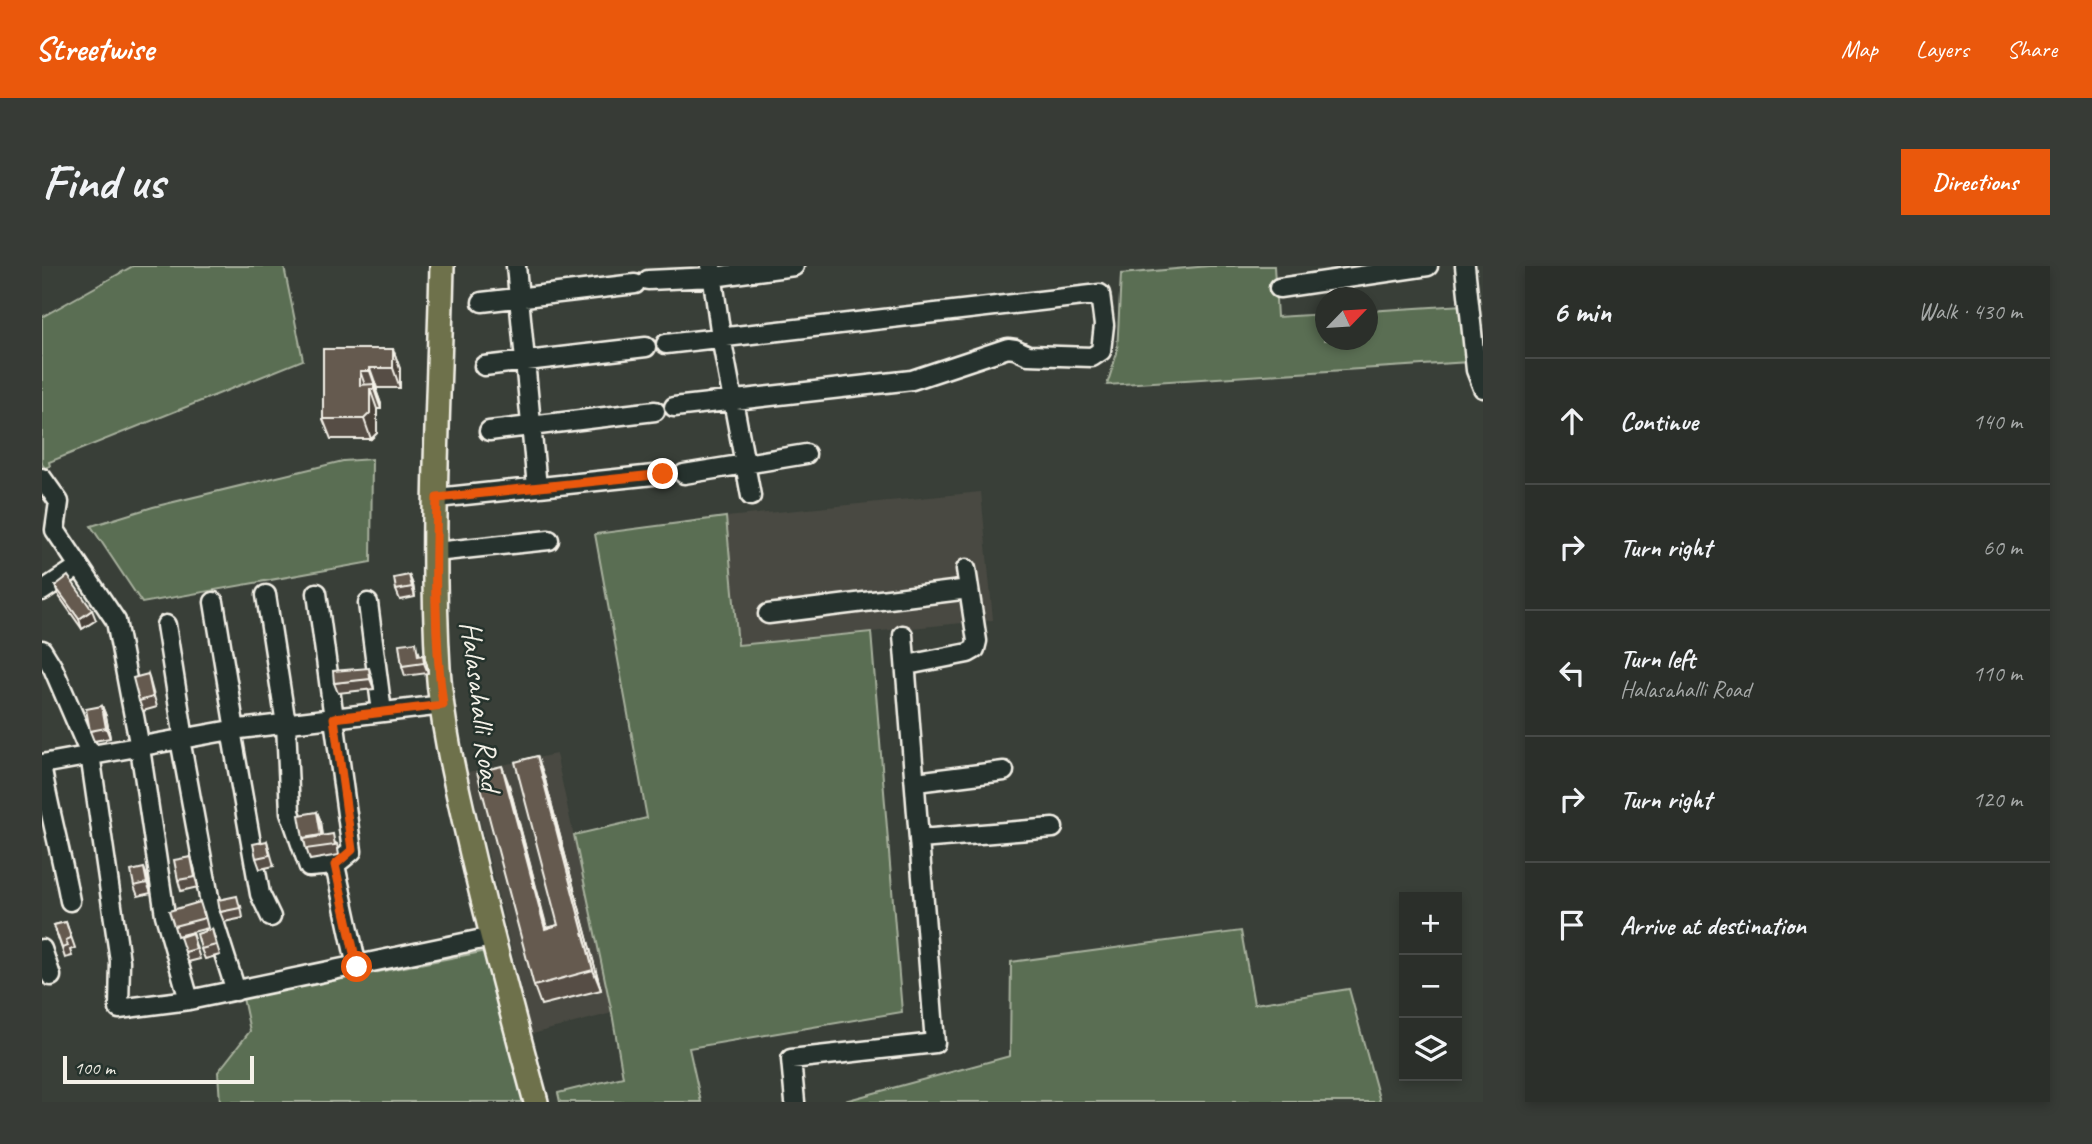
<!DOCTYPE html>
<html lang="en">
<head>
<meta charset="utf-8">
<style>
  :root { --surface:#2b2f2a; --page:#373b36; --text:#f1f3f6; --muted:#a6a9a8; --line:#474a47; --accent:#ea580c }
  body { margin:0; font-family:Caveat,sans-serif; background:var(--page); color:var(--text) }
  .controls { position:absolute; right:21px; bottom:21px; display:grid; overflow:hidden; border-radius:0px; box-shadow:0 4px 10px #0003 }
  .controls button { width:63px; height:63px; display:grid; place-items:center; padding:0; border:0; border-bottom:2px solid var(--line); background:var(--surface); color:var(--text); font:35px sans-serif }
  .compass { position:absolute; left:1273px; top:21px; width:63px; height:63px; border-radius:50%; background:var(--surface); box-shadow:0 4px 10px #0003; rotate:65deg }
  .scale { position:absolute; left:21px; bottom:18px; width:191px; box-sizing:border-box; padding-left:7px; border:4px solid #f4f1e8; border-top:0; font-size:19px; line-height:24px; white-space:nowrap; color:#f4f1e8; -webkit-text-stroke:5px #26332d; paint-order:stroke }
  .stop { position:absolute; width:21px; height:21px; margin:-16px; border:5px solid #ea580c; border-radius:50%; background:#fff }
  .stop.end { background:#ea580c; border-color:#fff; box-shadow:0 2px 7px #0008 }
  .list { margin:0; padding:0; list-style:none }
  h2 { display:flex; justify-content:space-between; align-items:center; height:91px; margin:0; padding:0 28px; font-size:30px }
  h2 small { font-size:23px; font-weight:400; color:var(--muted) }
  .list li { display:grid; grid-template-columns:46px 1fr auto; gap:21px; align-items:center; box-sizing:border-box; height:126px; padding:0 28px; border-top:2px solid var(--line) }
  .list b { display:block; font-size:26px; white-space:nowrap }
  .list p { margin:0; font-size:23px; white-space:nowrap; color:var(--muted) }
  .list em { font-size:23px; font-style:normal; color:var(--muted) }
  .icon { flex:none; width:38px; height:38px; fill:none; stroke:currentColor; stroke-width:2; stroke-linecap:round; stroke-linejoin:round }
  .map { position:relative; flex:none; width:1441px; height:836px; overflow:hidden; border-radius:0px }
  header { display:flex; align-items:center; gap:42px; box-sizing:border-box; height:98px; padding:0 35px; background:var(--accent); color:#fff }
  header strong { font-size:33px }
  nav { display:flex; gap:38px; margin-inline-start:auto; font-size:24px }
  .intro { display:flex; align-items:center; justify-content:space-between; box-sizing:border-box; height:168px; padding:0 42px }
  h1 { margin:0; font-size:49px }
  .button { padding:18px 32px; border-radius:0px; background:var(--accent); color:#fff; font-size:24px; font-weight:700 }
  main { display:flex; gap:42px; padding:0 42px }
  aside { flex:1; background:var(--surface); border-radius:0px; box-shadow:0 4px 10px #0003 }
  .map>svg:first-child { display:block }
</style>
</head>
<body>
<header>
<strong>Streetwise</strong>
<nav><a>Map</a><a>Layers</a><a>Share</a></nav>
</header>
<div class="intro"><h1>Find us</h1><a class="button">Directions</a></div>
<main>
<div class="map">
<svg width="1441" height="836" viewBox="0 0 1441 836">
  <rect width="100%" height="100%" fill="#393f38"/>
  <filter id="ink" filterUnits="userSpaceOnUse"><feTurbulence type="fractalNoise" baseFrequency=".0143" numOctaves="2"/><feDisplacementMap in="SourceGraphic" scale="14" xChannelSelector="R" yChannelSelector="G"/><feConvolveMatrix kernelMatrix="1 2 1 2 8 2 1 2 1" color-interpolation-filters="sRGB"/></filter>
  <g filter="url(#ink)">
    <path fill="#494a42" d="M939,226L951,354L696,379L684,251Z
      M514,488L570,747L490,768L426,506Z"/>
    <path fill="#5a6e52" stroke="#a7b09d" stroke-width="2" d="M91,0H244L242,1L261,94L7,196L8,200L3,202L0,198V51Z
      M1167,0H1232L1235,51L1283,48V74H1325L1326,45L1421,39L1427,96L1065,119L1075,87L1079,8Z
      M330,193L329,296L100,337L49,260L111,241L301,195Z
      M684,251L696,379L829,366L860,746L647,782L659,836H518L516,827L581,811L570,747L532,569L605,552L553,268Z
      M1199,665L1212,738L1307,723L1338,836H799L968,790L969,696Z
      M450,684L489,836H178L176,806L208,765L201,732Z"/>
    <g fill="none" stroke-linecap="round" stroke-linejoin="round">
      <g stroke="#f4f1e8" stroke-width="23">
        <path id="minor" d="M474,0L495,221
          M669,0L679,71L709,230
          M1423,0L1434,104L1441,122
          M606,14L671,11L752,0
          M1237,22L1386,0
          M440,36L593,18
          M624,78L1058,28L1062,59L1059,85L1050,91L986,89L973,83L966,82L870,114L632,141
          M442,100L604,81
          M447,165L613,145
          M642,208L764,188
          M0,212L17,236L13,264L74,355L98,482L123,649L147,734
          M395,232L621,208
          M393,286L507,274
          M0,325L36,301
          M224,329L244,458L248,546L267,601L293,599L310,585L275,327
          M172,336L193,464
          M326,337L340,446
          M726,348L927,323
          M124,359L142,473
          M0,384L11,402L48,488L78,695L77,743L147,734L450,671
          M865,399L926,387L933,383L935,375L924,303
          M189,464L218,628L229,651
          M138,473L171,653L194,725
          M0,498L189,464L401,439
          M0,504C8,548 20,591 28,635
          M874,516L962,505
          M878,573L1011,562
          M293,599L315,701
          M0,683L9,710
          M753,836L749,793L893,777L861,369"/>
      </g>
      <g stroke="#f4f1e8" stroke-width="28">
        <path id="major" d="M400,0C397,134 388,269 396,402C400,462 415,522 428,579C448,666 471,751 494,836"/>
      </g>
      <use href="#minor" stroke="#26332d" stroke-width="18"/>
      <use href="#major" stroke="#6e714b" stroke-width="23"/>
    </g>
    <path fill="#574d45" stroke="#f4f1e8" stroke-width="2" d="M281,83H351L358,103V122H335L334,125L339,138V143H335V167L329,173H289L281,153Z
      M367,309L371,319L373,331L358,334L354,324Z
      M13,320L54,354L40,363L17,330Z
      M377,386L378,389H381L385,399L386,407L363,410L360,400Z
      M106,408L115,441L101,445L97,435Z
      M330,412L332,423L296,427L292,417Z
      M60,440L64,450L68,472L52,475L48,465Z
      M495,490L502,510L559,724L499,739L492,720L467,519L505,662L516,659Z
      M275,546L279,556L281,570L295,578L297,589L268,594L261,572Z
      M225,575L232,600L218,603L214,592Z
      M152,601L156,621L139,625L136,614Z
      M106,612L109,627L96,630L92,620Z
      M199,640L201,652L182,656L178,646Z
      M162,646L166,662L135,670L132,660Z
      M24,656L33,682L28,684L30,690L23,692L12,659Z
      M170,663L178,689L163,693L159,683Z
      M150,667L158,693L146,696L143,686Z"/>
    <path fill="#473f38" stroke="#f4f1e8" stroke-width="2" d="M351,83L358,103V122L351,102Z
      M328,102L335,122V125L328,105Z
      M318,105L325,125L318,119Z
      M332,118L339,138V143L332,123Z
      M328,123L335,143V167L329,173L322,153Z
      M367,309L371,319L373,331L370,321Z
      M50,344L54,354L40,363L37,353Z
      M381,389L385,399L386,407L382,397Z
      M327,402L330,412L332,423L328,413Z
      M60,440L64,450L68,472L64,462Z
      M495,490L502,510L559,724L551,704Z
      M460,500L467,519L510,683L503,663Z
      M275,546L279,556L282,579L279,569Z
      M149,591L152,601L156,621L153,611Z
      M102,602L106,612L109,627L105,617Z"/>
    <path fill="#655a50" stroke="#f4f1e8" stroke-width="2" d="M281,83H351V102H328V105H318V119L332,118V123H328V147L322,153H281Z
      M367,309L370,321L354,324L352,312Z
      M26,310L50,344L37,353L13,320Z
      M374,376L376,390L381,389L382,397L360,400L357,378Z
      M327,402L328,413L292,417L291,405Z
      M106,408L111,431L97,435L91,412Z
      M60,440L64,462L48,465L44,443Z
      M495,490L551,704L492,720L435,506L460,500L503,663L516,659L473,496Z
      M275,546L279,569L261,572L257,549Z
      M291,568L293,579L264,583L262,573Z
      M225,575L228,589L214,592L211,578Z
      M149,591L153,611L136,614L132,594Z
      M102,602L105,617L92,620L89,605Z
      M195,630L198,642L178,646L176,634Z
      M158,636L163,652L132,660L127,645Z
      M24,656L29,672L24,674L26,680L20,682L12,659Z
      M170,663L174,679L159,683L155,668Z
      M150,667L154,683L143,686L138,671Z"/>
  </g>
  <g fill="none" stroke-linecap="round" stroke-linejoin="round" filter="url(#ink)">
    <path stroke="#ea580c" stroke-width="9" d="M315,701L293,599L310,584L292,452L401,439C392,371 393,300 395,232L621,208"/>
  </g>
  <g text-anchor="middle" stroke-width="5" stroke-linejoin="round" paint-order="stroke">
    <g font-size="30" fill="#f4f1e8" stroke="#26332d">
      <text transform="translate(439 440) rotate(83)" y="10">Halasahalli Road</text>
    </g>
  </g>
</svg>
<div class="controls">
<button>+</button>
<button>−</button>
<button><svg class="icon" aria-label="layers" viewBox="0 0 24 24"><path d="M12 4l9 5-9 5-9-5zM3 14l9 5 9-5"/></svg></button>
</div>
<svg class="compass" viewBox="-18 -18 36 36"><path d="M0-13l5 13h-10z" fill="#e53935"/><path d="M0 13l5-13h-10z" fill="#a6a9a8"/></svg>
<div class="scale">100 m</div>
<div class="stop" style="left:315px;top:701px"></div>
<div class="stop end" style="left:621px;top:208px"></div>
</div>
<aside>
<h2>6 min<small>Walk · 430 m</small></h2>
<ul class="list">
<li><svg class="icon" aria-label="ahead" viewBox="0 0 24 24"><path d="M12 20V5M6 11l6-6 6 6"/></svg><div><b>Continue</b></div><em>140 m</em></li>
<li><svg class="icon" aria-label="right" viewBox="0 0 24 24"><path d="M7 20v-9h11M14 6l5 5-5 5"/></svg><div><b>Turn right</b></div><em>60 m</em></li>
<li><svg class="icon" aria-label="left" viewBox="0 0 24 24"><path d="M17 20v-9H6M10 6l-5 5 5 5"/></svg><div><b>Turn left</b><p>Halasahalli Road</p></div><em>110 m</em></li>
<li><svg class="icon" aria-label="right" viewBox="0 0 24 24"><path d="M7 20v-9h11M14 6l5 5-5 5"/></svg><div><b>Turn right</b></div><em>120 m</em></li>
<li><svg class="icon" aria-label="arrive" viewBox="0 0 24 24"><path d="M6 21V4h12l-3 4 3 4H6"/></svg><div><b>Arrive at destination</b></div></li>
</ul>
</aside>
</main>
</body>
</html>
